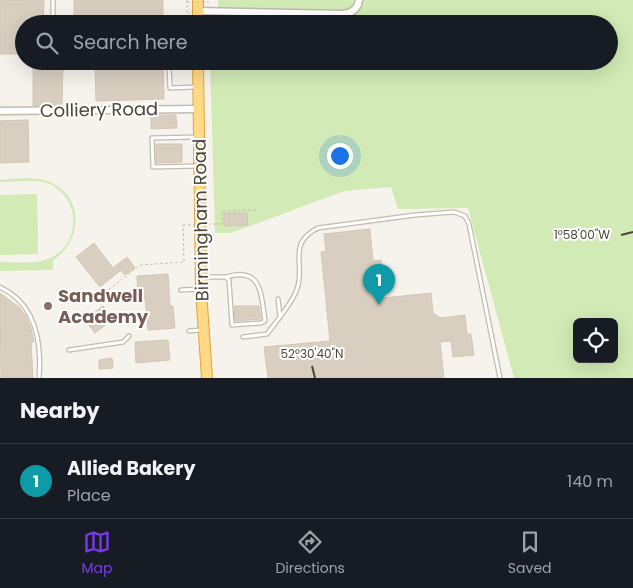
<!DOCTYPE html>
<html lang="en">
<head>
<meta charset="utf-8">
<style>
  :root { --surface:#171b24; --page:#242831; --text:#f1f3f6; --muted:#9ea1a6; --line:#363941; --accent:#7c3aed }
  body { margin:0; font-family:Poppins,sans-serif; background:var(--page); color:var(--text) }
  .controls { position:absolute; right:15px; bottom:15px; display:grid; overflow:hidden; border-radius:8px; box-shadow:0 5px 20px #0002 }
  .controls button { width:45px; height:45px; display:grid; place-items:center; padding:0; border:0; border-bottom:1px solid var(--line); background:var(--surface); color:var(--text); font:25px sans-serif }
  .you { position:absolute; left:339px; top:155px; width:18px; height:18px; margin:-12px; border:4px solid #fff; border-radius:50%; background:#1a73e8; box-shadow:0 0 0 8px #1a73e833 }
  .badge { display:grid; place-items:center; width:32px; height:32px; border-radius:50%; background:var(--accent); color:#fff; font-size:16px; font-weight:700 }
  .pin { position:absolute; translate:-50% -41px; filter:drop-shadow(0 1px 2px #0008) }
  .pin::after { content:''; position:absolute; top:26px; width:18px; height:15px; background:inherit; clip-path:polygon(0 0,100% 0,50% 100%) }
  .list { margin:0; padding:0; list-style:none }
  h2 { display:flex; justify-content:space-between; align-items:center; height:65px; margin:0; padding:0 20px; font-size:21px }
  h2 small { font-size:16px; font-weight:400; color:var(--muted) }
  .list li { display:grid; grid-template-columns:32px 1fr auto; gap:15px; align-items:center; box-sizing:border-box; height:75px; padding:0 20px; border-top:1px solid var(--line) }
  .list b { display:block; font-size:19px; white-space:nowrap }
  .list p { margin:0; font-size:16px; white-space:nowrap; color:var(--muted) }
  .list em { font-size:16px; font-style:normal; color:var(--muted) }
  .icon { flex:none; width:28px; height:28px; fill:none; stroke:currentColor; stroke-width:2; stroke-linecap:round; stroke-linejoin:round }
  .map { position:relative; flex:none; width:633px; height:378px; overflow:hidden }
  .search { position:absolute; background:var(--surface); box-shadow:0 5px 20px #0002; left:15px; right:15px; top:15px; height:55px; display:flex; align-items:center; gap:12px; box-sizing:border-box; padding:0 18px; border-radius:28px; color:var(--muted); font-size:19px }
  .sheet { height:140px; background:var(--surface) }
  nav { display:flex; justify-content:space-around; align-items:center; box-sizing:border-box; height:70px; border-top:1px solid var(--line); background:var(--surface); font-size:14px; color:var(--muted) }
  nav a { display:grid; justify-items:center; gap:2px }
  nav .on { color:var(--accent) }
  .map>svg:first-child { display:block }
</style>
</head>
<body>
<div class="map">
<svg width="633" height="378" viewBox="0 0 633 378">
  <rect width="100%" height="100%" fill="#f6f3ec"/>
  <path fill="#d2eab5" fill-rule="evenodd" d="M218,0H633V378H514L468,208L398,209L391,187L344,191L231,233H215L210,61H609V24H209V13L218,10ZM577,322H614V359H577Z
    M0,180C16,179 36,176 50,182C85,197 82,242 53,260V270L0,271V262C16,262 35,265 50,258C81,244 81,199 50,184C36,178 15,182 0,182Z
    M37,194L38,254L0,255V195Z"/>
  <path fill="#d8cfc1" stroke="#d3c7b4" d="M0,0H44L43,24H24V54H0Z
    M74,0H163V24H74Z
    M33,61L63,62L62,105L33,106Z
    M163,64L164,99L96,101L95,65Z
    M151,115H176L177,128L151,129Z
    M28,120L29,162L0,163V121Z
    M156,144H182V162L156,163Z
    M224,213H247L248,225L224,226Z
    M370,229L373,261L381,260L384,298L431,293L433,313L441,318L465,315L467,334H471L474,355L453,357L451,341L440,342L444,378H268L264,347L330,341L321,252L326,251L324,234Z
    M94,243L113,268L127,257L135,268L125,275L121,270L100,287L76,257Z
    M168,274L170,306H173L175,328L148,330L145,298L138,299L137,276Z
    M0,293L19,307L26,316L31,329L34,342H31L33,378H1Z
    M103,306L113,319L95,333L85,320Z
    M234,306H259L261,319L235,321Z
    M168,340L170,360L136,363L135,342Z
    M112,358L113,368L99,369V360Z"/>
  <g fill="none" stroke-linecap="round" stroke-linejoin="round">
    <g stroke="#c2bbae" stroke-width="5.5">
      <path id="service" d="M53,0V24
        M71,61H99
        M106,61H118
        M169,64L170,88L196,87
        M197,137L152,138L153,167L198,166
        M202,277H226L229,280L232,325L261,323L265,321C261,294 262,266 226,277
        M0,287C36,304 42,342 39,378
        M181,290L200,289
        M280,317C287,307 295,298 298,286C304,262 288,243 318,228L415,215L454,212L465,216L469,224L500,378
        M189,331L201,330
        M243,337L267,334L280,317L278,299
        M69,350L123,342L129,336"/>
    </g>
    <g stroke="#c2bbae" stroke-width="9">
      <path id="minor" d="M198,11L343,14C352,13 358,9 359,0
        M0,111L199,109"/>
    </g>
    <g stroke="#e0a43c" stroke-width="12">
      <path id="trunk" d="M198,0V24
        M198,61L201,290L207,378"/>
    </g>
    <path stroke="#c4b79f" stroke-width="1" stroke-dasharray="2.5 2.5" stroke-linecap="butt" d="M187,0V13H190
      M216,224H222V211L256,210
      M97,299L140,265L184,262L183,225"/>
    <use href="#service" stroke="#fff" stroke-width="3"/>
    <use href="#minor" stroke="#fff" stroke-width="6"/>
    <use href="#trunk" stroke="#ffd985" stroke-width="10"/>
    <path stroke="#c4b79f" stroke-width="1" stroke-dasharray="2.5 2.5" stroke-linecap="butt" d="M187,2H209
      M183,225L216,224"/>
  </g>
  <path fill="none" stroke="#4b4439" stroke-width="2" d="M621,235L633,232M312,366L315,378"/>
  <circle fill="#8d6e63" stroke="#fff" stroke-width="2" cx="48" cy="306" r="5"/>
  <g text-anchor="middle" stroke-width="4" stroke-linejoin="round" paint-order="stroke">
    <g font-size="18" fill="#4b4439" stroke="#fff">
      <text transform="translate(99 110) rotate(-1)" y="6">Colliery Road</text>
      <text transform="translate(201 220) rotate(-91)" y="6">Birmingham Road</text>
    </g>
    <g font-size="18" font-weight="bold" fill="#785e54" stroke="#fff" text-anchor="start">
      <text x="58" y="302">Sandwell<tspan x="58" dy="21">Academy</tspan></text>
    </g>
  </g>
  <g font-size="12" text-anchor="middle" fill="#4b4439" stroke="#fff" stroke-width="4" stroke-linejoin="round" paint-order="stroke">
    <text x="582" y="239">1°58'00"W</text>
    <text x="312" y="358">52°30'40"N</text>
  </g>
</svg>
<div class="controls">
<button><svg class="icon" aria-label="locate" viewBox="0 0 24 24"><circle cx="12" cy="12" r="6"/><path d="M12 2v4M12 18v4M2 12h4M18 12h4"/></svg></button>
</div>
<div class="you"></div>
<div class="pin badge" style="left:379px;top:305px;background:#0f9aa8">1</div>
<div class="search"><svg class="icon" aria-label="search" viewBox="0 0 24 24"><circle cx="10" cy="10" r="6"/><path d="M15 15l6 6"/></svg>Search here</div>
</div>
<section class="sheet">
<h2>Nearby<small></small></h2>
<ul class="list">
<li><span class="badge" style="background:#0f9aa8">1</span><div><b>Allied Bakery</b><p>Place</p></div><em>140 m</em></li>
</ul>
</section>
<nav>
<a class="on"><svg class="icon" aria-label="map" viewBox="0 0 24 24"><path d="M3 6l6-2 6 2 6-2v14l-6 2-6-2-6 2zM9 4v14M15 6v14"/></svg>Map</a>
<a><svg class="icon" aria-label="directions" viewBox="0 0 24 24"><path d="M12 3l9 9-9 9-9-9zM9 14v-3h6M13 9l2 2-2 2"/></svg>Directions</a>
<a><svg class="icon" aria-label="saved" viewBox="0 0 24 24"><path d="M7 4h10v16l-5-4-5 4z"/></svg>Saved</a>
</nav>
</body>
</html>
